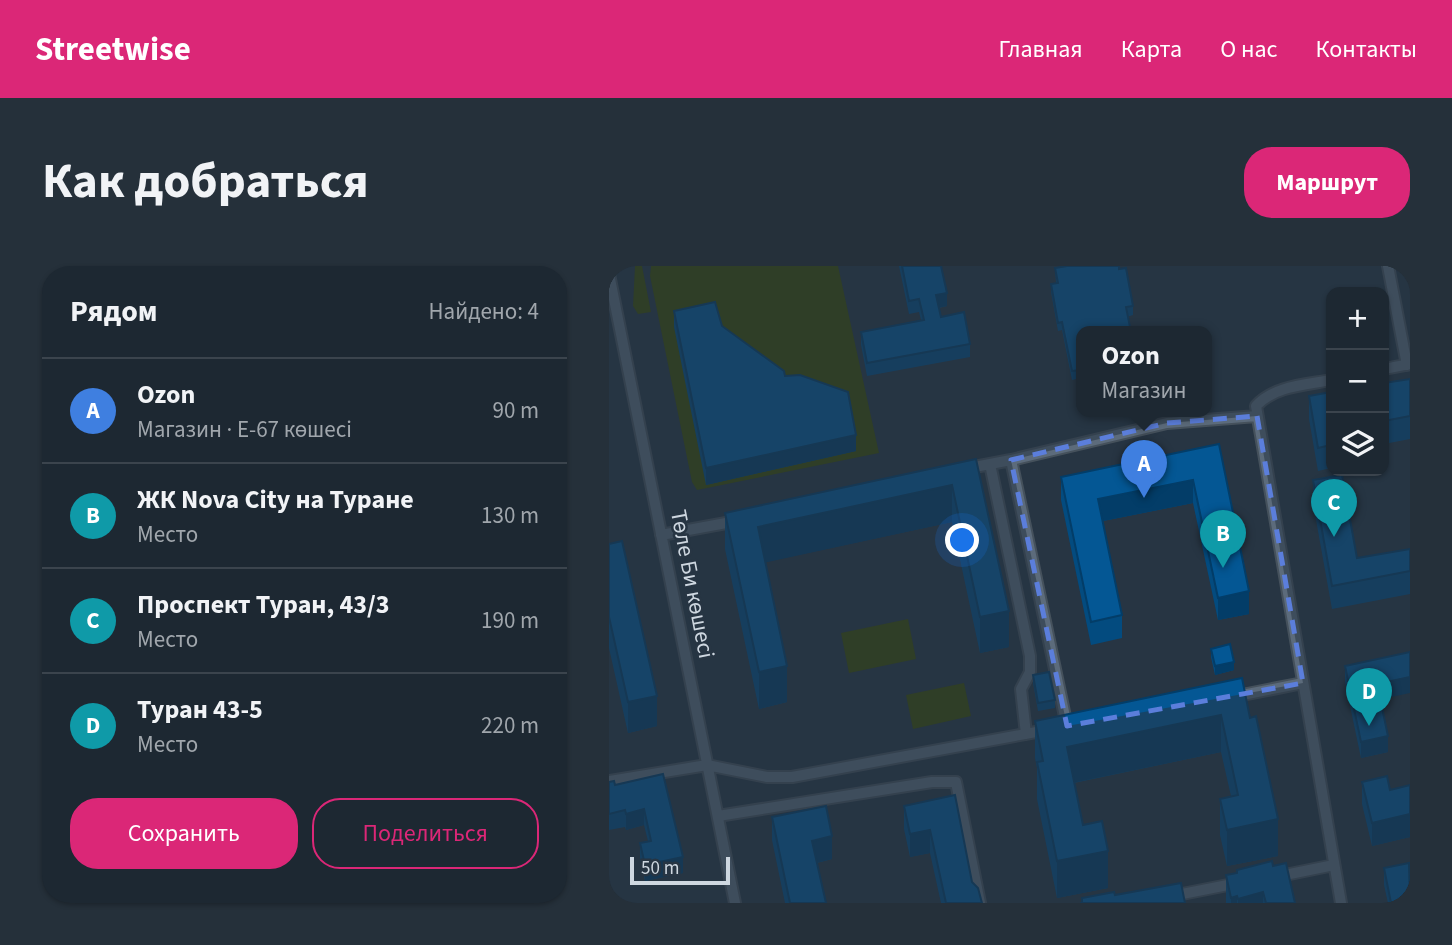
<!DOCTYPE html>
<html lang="ru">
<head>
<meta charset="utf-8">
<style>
  :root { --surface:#1d2832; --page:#25303a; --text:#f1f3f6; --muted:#a0a6ac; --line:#3b444d; --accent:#db2777 }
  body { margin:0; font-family:"Source Sans 3",sans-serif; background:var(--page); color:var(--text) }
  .controls { position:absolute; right:21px; top:21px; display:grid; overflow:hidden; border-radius:14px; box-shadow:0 2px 5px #0004 }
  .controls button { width:63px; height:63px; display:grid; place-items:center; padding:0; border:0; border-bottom:2px solid var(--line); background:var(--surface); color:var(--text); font:35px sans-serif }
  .scale { position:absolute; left:21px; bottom:18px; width:100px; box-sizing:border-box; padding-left:7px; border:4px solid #ced7e0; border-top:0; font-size:19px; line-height:24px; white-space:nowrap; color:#ced7e0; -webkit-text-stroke:5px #273543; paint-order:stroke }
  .you { position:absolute; left:354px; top:275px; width:24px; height:24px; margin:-18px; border:5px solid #fff; border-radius:50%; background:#1a73e8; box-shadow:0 0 0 10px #1a73e833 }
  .badge { display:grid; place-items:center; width:46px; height:46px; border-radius:50%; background:var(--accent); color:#fff; font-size:23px; font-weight:700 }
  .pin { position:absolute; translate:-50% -58px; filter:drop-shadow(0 2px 4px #0008) }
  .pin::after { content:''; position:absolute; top:37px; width:24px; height:21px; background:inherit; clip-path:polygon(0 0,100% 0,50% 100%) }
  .popup { position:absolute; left:467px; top:60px; width:136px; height:91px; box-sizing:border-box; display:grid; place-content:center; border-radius:14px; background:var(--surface); filter:drop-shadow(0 2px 5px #0005); font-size:23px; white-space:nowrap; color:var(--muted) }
  .popup b { font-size:26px; color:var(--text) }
  .popup::after { content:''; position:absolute; left:50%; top:100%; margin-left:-14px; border:14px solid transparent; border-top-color:var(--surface) }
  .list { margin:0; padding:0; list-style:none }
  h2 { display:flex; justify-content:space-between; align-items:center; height:91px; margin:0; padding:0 28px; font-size:30px }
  h2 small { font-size:23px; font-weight:400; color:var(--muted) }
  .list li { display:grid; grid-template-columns:46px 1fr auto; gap:21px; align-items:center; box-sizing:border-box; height:105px; padding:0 28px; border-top:2px solid var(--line) }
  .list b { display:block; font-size:26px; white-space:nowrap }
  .list p { margin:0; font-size:23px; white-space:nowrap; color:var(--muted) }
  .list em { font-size:23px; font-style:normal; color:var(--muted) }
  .actions { display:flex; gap:14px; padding:21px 28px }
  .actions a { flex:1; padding:16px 0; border:2px solid var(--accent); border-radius:28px; text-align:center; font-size:24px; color:var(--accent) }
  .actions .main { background:var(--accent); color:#fff }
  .icon { flex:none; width:38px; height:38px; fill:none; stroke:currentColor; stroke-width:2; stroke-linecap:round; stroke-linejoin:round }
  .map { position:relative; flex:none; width:801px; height:637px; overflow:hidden; border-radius:28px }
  header { display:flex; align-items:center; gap:42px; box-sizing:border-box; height:98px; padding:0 35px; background:var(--accent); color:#fff }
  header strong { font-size:33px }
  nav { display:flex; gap:38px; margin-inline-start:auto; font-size:24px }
  .intro { display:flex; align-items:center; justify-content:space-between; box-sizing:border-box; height:168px; padding:0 42px }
  h1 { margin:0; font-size:49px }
  .button { padding:18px 32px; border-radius:28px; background:var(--accent); color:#fff; font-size:24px; font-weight:700 }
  main { display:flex; gap:42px; padding:0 42px }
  aside { flex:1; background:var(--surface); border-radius:28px; box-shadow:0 2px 5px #0004 }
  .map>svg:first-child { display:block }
</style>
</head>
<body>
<header>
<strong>Streetwise</strong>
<nav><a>Главная</a><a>Карта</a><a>О нас</a><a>Контакты</a></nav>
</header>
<div class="intro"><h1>Как добраться</h1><a class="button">Маршрут</a></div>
<main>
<aside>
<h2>Рядом<small>Найдено: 4</small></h2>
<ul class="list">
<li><span class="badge" style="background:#3f7fe0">A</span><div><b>Ozon</b><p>Магазин · Е-67 көшесі</p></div><em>90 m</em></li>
<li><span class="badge" style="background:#0f9aa8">B</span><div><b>ЖК Nova City на Туране</b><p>Место</p></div><em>130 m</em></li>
<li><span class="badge" style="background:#0f9aa8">C</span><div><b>Проспект Туран, 43/3</b><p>Место</p></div><em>190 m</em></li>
<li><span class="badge" style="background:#0f9aa8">D</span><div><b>Туран 43-5</b><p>Место</p></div><em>220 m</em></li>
</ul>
<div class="actions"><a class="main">Сохранить</a><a>Поделиться</a></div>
</aside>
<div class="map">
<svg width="801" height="637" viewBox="0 0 801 637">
  <rect width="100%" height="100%" fill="#273543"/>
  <path fill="#3a4905" d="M26,0H33L42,46L29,48L24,40Z
    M42,0H229L270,187L88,224L83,216L41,10Z
    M299,353L307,393L240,407L232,367Z
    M355,417L362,450L304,463L297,429Z"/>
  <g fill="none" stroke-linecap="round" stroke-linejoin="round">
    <g stroke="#45515c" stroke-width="14">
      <path id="street" d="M779,0L798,99
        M0,8L126,637
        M775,103L801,98
        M722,114C696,119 665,120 647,140L732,637
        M402,194L458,460
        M381,198L421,390V406L412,423L417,468
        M355,203L402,194L558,157L648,150
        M52,269L128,255
        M623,431L694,417
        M0,515L98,499L158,511H183L438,464
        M109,550L323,516H347L371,637
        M666,611L725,599
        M563,630L629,617"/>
    </g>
    <use href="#street" stroke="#5c6b7b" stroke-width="10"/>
  </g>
  <path fill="#034b7f" d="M290,0H332L338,40L330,42L332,51L361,78V91L258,110L252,79V66L312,54L310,46L300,48Z
    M446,2L524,40V49L472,66V112L463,114L453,64L449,65L442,26V18L447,17Z
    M65,45L113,60L176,110L247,185L97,219L65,61Z
    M801,113V173L775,178V117Z
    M722,126V202L709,205L700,153V130Z
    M610,178L640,348L609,354L584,237L494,255L513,349V372L482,379L452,234V211Z
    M367,193L400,381L371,387L343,256L156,296L178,436L150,443L116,283V247Z
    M704,214L748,292L801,283V328L723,343L704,237Z
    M0,278L48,460L19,467L0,382Z
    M602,383L625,404L606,409L602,391Z
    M736,400L771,433L779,486L752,492L736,416Z
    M424,409L446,434V442L429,445L424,417Z
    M633,412L669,590L618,600L611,569V533L622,530L612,486L465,517L474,559L499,622L448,632L428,533V502L426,492V455Z
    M54,508L74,607L36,615L31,593V577L39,575L35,559L17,564L16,561L0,564V516L6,519Z
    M753,516L781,524L801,519V571L763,580L753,538Z
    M346,529L363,616L373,637H332L321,587L301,591L295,563V540Z
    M163,551L223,593L208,597L217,637H176L163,574Z
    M664,600L686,637H617V609Z
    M775,602L801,637H779L775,619Z"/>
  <path fill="#033d68" d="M338,27V40L327,42V29Z
    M247,169V185L97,219V202Z
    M584,214V237L489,256V233Z
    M343,219V256L149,298V261Z
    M640,325V348L609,354V332Z
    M400,345V381L371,387V351Z
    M625,396V404L606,409V400Z
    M178,400V436L150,443V406Z
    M801,411V427L768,434V418Z
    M48,430V460L19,467V436Z
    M612,449V486L458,518V481Z
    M779,470V486L752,492V476Z
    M35,543V559L17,564V548Z
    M801,548V571L763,580V557Z
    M669,553V590L618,600V564Z
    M321,564V587L301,591V568Z
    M223,570V593L203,598V575Z
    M499,585V622L448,632V595Z
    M74,591V607L36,615V599Z
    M654,626V637H629V633Z
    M628,630V637H622V632Z"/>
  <path fill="#045794" stroke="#033d68" stroke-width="2" d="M293,0H332L338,27L327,29L332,51L355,46L361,78L258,97L252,66L315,54L310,33L300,35Z
    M458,0H510V3L517,2L524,40L517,41L522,66H472V104L463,105L453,56L449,57L442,18L449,17L446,2Z
    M106,36L113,60L175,105L176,110L191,109L239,126L247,169L97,202L65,45Z
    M801,113V150L775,155V117Z
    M722,126V179L709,182L700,130Z
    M610,178L640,325L609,332L584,214L489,233L513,349L482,356L452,211Z
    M367,193L400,345L371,351L343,219L149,261L178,400L150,406L116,247Z
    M733,209L748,292L801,283V305L723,320L704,214Z
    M13,275L48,430L19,436L0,351V278Z
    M621,378L625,396L606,400L602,383Z
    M801,386V411L768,418L779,470L752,476L736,400Z
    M440,406L446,434L429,437L424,409Z
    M633,412L641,452L647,450L669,553L618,564L611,533L629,529L612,449L458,481L474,559L493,555L499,585L448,595L428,496L434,495L426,455Z
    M54,508L74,591L36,599L31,577L42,575L35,543L17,548L16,544L0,548V516L5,515L6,519Z
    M778,510L781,524L801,519V548L763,557L753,516Z
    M346,529L363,616L369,622L373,637H337L321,564L301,568L295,540Z
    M217,540L223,570L203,575L217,637H181L163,551Z
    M663,595L664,600L677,597L686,637H657L654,626L629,633L628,630L622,632L617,609L628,607V604Z
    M800,597L801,637H782L775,602Z
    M572,617L576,637H471H473V632L505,626L506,629Z"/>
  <path d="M0 0H801V637H0ZM648,150L694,417L458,460L402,194L558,157Z" fill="#273543" fill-opacity=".55" fill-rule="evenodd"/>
  <path fill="none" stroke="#5b7edb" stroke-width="5" stroke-dasharray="14 9" stroke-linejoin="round" d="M648,150L694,417L458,460L402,194L558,157Z"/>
  <g text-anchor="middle" stroke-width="5" stroke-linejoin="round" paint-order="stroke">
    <g font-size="23" fill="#ced7e0" stroke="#273543">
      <text transform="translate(84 318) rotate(79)" y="8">Төле Би көшесі</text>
    </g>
  </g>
</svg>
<div class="controls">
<button>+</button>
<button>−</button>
<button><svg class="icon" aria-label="layers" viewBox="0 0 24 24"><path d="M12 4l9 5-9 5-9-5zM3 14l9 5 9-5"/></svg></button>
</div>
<div class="scale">50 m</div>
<div class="you"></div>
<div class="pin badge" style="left:535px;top:232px;background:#3f7fe0">A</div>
<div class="popup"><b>Ozon</b>Магазин</div>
<div class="pin badge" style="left:614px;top:302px;background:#0f9aa8">B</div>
<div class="pin badge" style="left:725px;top:271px;background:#0f9aa8">C</div>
<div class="pin badge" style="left:760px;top:460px;background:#0f9aa8">D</div>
</div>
</main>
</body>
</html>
